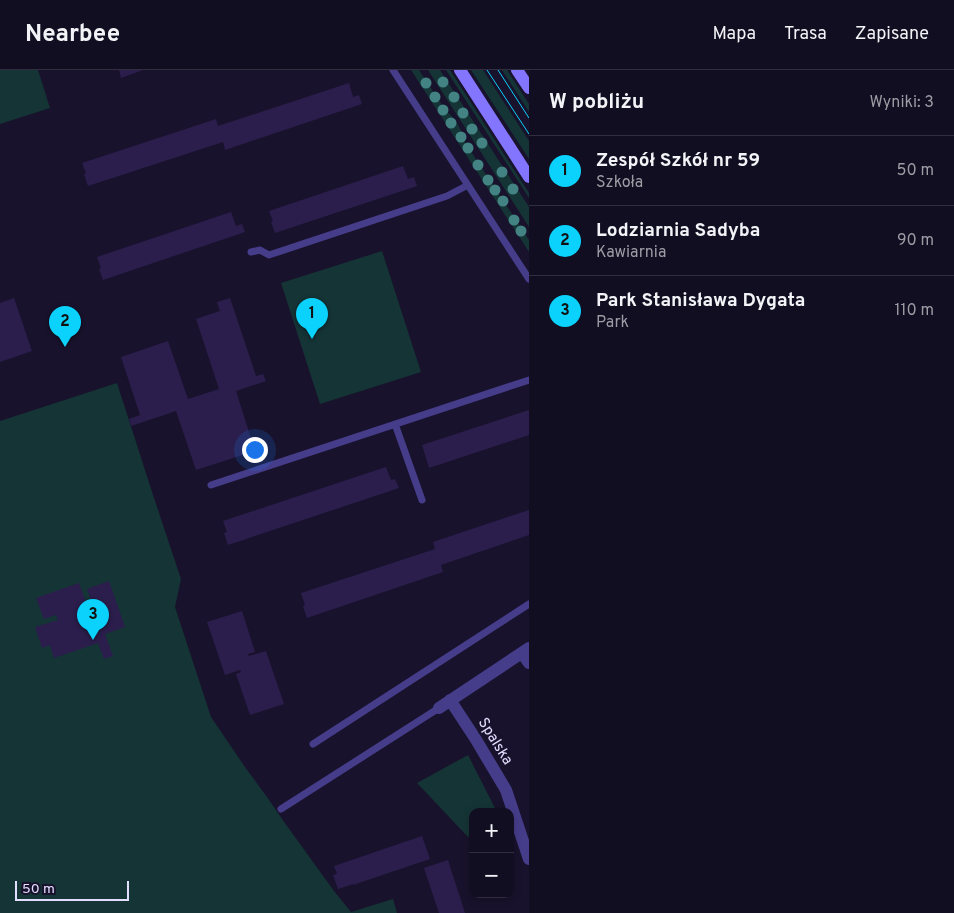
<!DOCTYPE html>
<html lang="pl">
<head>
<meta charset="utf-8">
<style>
  :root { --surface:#120e21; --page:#1b172a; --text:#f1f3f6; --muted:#9c9ca5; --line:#312e3f; --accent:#0bd2fc }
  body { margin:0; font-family:Overpass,sans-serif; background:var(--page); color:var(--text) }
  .controls { position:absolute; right:15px; bottom:15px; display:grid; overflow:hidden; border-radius:10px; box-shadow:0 2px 8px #0003 }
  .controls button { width:45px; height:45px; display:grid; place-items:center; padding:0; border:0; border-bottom:1px solid var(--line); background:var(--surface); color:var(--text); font:25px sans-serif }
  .scale { position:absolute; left:15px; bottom:12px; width:114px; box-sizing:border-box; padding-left:5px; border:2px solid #e3ddff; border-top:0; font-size:14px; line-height:18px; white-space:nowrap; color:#e3ddff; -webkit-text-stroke:4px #18122c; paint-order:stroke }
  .you { position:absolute; left:254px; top:379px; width:18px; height:18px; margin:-12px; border:4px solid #fff; border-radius:50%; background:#1a73e8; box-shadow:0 0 0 8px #1a73e833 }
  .badge { display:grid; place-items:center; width:32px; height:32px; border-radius:50%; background:var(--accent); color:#111; font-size:16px; font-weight:700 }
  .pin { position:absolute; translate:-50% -41px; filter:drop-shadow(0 1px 2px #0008) }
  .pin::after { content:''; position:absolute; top:26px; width:18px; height:15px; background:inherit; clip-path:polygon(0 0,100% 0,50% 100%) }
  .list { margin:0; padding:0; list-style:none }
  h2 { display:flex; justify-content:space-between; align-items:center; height:65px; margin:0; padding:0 20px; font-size:21px }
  h2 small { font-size:16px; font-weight:400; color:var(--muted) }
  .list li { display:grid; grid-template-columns:32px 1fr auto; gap:15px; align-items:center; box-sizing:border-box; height:70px; padding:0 20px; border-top:1px solid var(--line) }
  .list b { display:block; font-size:19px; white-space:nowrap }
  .list p { margin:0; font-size:16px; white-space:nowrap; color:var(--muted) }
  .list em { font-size:16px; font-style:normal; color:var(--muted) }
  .map { position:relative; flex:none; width:529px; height:843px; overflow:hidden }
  header { display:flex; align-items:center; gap:30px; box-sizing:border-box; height:70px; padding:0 25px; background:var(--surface); border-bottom:1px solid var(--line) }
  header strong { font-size:24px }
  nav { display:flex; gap:28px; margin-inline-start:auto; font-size:18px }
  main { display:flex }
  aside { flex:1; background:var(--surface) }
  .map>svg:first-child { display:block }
</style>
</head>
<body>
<header>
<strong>Nearbee</strong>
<nav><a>Mapa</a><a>Trasa</a><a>Zapisane</a></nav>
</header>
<main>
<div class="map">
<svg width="529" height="843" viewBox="0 0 529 843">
  <rect width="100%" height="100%" fill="#18122c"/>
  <path fill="#153436" d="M0,0H38L50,38L0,54Z
    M411,0H419L446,41C454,47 462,58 463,69L529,170V182Z
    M428,0H440L529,137V157Z
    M446,0H450L529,123V128Z
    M471,0H483L529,71V89Z
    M502,0H507L529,34V42Z
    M382,181L421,302L320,334L281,213Z
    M117,313L154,428L181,509L175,537L211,647L245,697L267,727L287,756L334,821L351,842L393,829L397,843H0V351Z
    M468,685L497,742H473V765L468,767L417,713Z"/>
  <path fill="#2b1e4c" d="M119,0H143L121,8Z
    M349,13L353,27L359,25L362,34L225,80L223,72L88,116L84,104L86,103L82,93L216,49L218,56Z
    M403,96L408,109L414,107L417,116L275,163L271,152L273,151L269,141Z
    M231,142L236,156L242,154L245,162L103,210L99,199L101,198L97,187Z
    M14,228L32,281L0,292V233Z
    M230,228L256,306L263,304L266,311L236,321L255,381L196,400L176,341L131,356L129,349L140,345L121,287L168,271L188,329L219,319L196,249L220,241L217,232Z
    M529,340V365L429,398L422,375Z
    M386,397L391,410L395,409L399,418L228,475L224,463L227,462L223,451Z
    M529,440V465L441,495L443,502L307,548L303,536L305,535L301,523L435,479L433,472Z
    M109,511L125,557L105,564L113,586L104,589L98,573L54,588L50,575L42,578L35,557L58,550L56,545L44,549L36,528L79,513L86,532L91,530L87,519Z
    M242,541L255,582L248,584L249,586L266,581L284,634L250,645L236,604L241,602L240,600L225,605L207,552Z
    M422,766L430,789L353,815V814L338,819L333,805L337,804L334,796Z
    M448,790L465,843H439L424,798Z"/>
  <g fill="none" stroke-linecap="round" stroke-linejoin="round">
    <path stroke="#463d8a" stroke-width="7" d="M393,0L529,209
      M251,182L260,180L269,185L447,126L468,115
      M395,354L422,430
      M211,415L529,310
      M313,674L529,534
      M281,739L439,638"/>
    <path stroke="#463d8a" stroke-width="12" d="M522,583L529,593
      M450,630L475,668L506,720L529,789
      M439,638L529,578"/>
    <path stroke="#8375fe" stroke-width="12" d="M460,0L529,107
      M517,0L529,18"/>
    <path stroke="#0bd2fc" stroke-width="1" d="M487,0L529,64
      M498,0L529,48"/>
  </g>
  <g fill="#438383">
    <circle cx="443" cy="12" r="5.5"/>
    <circle cx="426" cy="13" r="5.5"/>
    <circle cx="435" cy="27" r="5.5"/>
    <circle cx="454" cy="27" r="5.5"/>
    <circle cx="443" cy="40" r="5.5"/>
    <circle cx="463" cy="43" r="5.5"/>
    <circle cx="451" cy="53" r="5.5"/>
    <circle cx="472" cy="59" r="5.5"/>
    <circle cx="461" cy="67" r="5.5"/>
    <circle cx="482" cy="73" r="5.5"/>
    <circle cx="468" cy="78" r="5.5"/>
    <circle cx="478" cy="95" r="5.5"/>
    <circle cx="502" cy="102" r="5.5"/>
    <circle cx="488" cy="110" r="5.5"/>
    <circle cx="513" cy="119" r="5.5"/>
    <circle cx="495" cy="120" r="5.5"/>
    <circle cx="503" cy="131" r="5.5"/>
    <circle cx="514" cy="150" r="5.5"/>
    <circle cx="521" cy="161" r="5.5"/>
  </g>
  <g text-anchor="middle" stroke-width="5" stroke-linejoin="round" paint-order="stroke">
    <g font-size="15" fill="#e3ddff" stroke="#18122c">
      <text transform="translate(496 671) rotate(58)" y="5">Spalska</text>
    </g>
  </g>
</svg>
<div class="controls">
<button>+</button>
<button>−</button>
</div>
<div class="scale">50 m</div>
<div class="you"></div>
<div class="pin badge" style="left:312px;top:269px">1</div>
<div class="pin badge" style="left:65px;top:277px">2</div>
<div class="pin badge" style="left:93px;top:570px">3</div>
</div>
<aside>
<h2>W pobliżu<small>Wyniki: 3</small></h2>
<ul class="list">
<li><span class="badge">1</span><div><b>Zespół Szkół nr 59</b><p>Szkoła</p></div><em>50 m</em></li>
<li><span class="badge">2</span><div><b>Lodziarnia Sadyba</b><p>Kawiarnia</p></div><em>90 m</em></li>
<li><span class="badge">3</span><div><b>Park Stanisława Dygata</b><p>Park</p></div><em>110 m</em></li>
</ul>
</aside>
</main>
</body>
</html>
